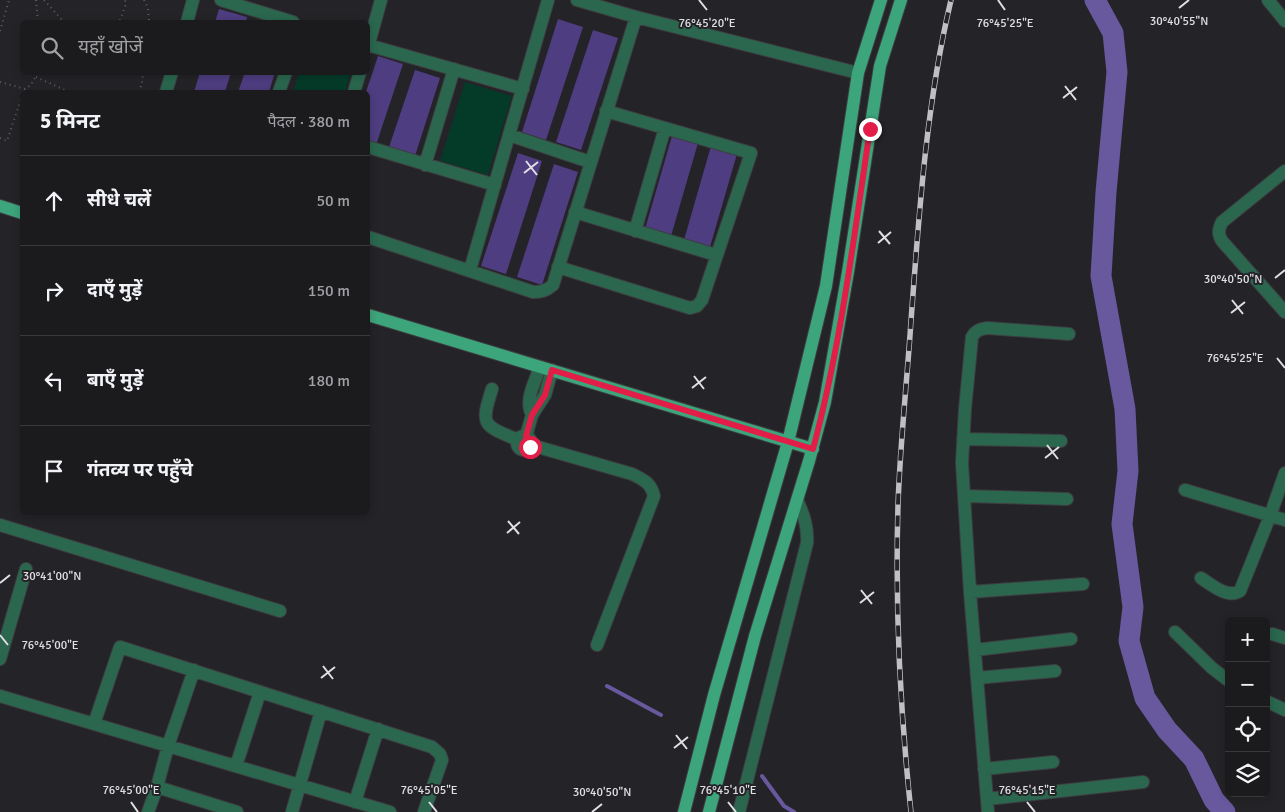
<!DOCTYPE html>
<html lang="hi">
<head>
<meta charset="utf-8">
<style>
  :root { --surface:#1b1a1d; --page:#28272a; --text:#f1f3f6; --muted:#a0a1a4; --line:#39383b }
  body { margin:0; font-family:Signika,"Noto Sans Devanagari",sans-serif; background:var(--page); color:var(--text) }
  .controls { position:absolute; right:15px; bottom:15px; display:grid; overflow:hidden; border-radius:8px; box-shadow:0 2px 8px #0003 }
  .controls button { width:45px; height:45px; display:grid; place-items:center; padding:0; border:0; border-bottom:1px solid var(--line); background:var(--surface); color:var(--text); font:25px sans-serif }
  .stop { position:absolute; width:15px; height:15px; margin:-11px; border:4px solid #e11d48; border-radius:50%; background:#fff }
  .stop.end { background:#e11d48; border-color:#fff; box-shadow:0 1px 5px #0008 }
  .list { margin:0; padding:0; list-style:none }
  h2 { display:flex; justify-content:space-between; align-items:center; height:65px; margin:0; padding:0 20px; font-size:21px }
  h2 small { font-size:16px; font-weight:400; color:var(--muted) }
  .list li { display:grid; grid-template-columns:32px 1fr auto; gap:15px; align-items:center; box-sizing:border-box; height:90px; padding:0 20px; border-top:1px solid var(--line) }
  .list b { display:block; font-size:19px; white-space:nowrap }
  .list em { font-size:16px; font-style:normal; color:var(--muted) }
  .icon { flex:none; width:28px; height:28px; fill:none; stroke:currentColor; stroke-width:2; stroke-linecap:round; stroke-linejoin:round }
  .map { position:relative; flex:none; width:1285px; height:812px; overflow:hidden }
  .search { position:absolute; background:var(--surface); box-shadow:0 2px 8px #0003; left:20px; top:20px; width:350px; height:55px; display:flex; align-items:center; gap:12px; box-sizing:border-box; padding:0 18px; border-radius:8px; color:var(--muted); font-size:19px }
  .panel { position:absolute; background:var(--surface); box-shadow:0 2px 8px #0003; left:20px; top:90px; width:350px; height:425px; border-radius:8px }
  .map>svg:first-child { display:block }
</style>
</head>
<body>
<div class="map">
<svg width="1285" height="812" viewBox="0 0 1285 812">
  <rect width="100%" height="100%" fill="#242327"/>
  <path fill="#043b28" d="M299,73V72L351,73L345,92H293Z
    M465,82L512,96L488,175L440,161Z"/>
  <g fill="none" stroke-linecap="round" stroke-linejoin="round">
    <path stroke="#68589e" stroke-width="4" d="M607,686L661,715
      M762,776L784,806L794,812"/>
    <path stroke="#68589e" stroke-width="21" d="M1095,0L1113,33L1117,72L1106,192L1101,276L1125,409L1128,471L1122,524L1133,607L1129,641L1145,698L1167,730L1194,759L1214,800L1225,812"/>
  </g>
  <path fill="#4e3d80" d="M219,9L247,17L246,22H215Z
    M558,19L583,27L546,140L522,132Z
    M593,30L618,38L581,150L556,142Z
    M378,56L403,64L376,145L368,142V92H366Z
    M415,70L440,78L414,159L388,150Z
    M200,72H231L225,92H194Z
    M245,72H275L269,92H238Z
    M672,136L698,143L671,236L645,229Z
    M711,146L737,154L710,247L684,240Z
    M518,153L542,161L506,274L481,266Z
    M554,164L578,172L542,285L517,277Z"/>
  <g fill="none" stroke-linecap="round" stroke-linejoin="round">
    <g stroke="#3e3d41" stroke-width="14">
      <path id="minor" d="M221,0L293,22
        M577,0L636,17L858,73
        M1268,0L1285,21
        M187,22L193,0
        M368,45L523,89
        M368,47L381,0
        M166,92L172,72
        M279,92L286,72
        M354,92L360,72
        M509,135L590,162
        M368,147L495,185
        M425,165L454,69
        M1285,171L1222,222C1218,230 1218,234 1222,241L1285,312
        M575,212L716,255
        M635,231L665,128
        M368,237L533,292C541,292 546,291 553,285L636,17
        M558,267L690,308L697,306L702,300L751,153L606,111
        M470,270L548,0
        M492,389C480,426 483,425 518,440
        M532,415C524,400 535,382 540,367
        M517 443a7 7 0 1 1 14 0a7 7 0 1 1-14 0Z
        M526,436L532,415L545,395L552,370
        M963,439L1061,441
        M531,445L632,474C644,480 651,483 654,496L597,645
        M1185,490L1285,520
        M964,496L1067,499
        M0,525L280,611
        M1201,578C1212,585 1228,599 1240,591L1270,516L1285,473
        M970,592L1083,584
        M1175,632L1212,668L1229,681
        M1272,634L1285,638
        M975,650L1071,639
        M0,659L26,569
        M977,678L1055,671
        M0,696L390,812
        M1266,701L1285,710
        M94,724L120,647L432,747L440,754L442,760L424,812
        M236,766L260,692
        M984,769L1053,762
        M157,787L237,812
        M987,799L1143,782
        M355,802L378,729
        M148,812L157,787L168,746L194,670
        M292,812L321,711
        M739,812L807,543C808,527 804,515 797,500
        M988,812L970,592L962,463L965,409L972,337C976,330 980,329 988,328L1069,334"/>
    </g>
    <g stroke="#3e3d41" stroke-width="14">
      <path id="major" d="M0,206L22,213
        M368,315L813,449
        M684,812L714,695L788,442L826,286L858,73L881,0
        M709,812L755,636L809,461L825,402L848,272L880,66L901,0"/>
    </g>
    <path stroke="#616064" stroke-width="2" stroke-dasharray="1 4" stroke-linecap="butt" d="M36,0L38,22
      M44,0L64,22
      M144,0L148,8L149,22
      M115,22L120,20L126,4L125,0
      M0,31L9,0
      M36,77L69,92
      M0,82L25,89L31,85L38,72
      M139,92L142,83L143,72
      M0,138L7,141L22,96"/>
    <use href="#minor" stroke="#2a674e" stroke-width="12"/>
    <use href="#major" stroke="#3da57c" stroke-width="12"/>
    <g stroke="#c0bfc2" stroke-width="5.5">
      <path id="rail" d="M911,812C900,710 895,607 898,505C900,444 907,382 911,321C919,214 926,105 951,0"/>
    </g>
    <use href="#rail" stroke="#242327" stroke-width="4" stroke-dasharray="11" stroke-linecap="butt"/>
  </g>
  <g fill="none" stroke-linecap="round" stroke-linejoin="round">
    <path stroke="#e11d48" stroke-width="6" d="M530,447L531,440L526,436L532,415L545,395L552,370L813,449C841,345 854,236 870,129"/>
  </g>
  <path fill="none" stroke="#e0dfe2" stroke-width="2" d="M699,0L707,10M998,0L1005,10M1179,8L1189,0M1065,86L1076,100M1063,98L1077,87M526,161L537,175M524,173L538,162M879,231L890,244M878,243L891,232M1275,278L1285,270M1232,300L1243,314M1231,313L1245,302M1277,358L1285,368M694,376L704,389M692,388L706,377M1047,445L1058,459M1045,458L1059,447M508,521L519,534M507,533L520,522M0,583L10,575M861,590L872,604M860,603L874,592M0,635L8,645M323,666L333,679M321,678L335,667M676,735L687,749M674,748L688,737M131,802L138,812M429,802L437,812M728,802L736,812M1027,802L1035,812M592,812L602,804"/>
  <g font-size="12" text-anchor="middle" fill="#e0dfe2" stroke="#242327" stroke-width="4" stroke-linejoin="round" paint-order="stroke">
    <text x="1179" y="25">30°40'55"N</text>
    <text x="707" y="27">76°45'20"E</text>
    <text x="1005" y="27">76°45'25"E</text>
    <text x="1233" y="283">30°40'50"N</text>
    <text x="1235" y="362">76°45'25"E</text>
    <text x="52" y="580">30°41'00"N</text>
    <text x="50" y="649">76°45'00"E</text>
    <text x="131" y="794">76°45'00"E</text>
    <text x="429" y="794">76°45'05"E</text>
    <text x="728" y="794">76°45'10"E</text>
    <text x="1027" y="794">76°45'15"E</text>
    <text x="602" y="796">30°40'50"N</text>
  </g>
</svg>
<div class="controls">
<button>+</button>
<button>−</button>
<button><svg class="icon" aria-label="locate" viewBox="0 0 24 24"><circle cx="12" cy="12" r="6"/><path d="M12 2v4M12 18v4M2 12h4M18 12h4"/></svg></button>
<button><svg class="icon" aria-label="layers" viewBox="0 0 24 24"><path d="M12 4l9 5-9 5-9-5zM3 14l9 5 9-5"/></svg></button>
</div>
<div class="stop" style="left:530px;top:447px"></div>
<div class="stop end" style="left:870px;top:129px"></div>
<div class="search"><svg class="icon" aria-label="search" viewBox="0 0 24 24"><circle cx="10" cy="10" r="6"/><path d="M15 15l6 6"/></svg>यहाँ खोजें</div>
<section class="panel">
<h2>5 मिनट<small>पैदल · 380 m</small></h2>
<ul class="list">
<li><svg class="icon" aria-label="ahead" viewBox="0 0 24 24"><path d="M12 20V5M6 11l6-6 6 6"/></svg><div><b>सीधे चलें</b></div><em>50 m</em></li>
<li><svg class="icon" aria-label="right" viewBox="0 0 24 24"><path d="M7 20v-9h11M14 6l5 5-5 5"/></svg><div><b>दाएँ मुड़ें</b></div><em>150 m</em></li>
<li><svg class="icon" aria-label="left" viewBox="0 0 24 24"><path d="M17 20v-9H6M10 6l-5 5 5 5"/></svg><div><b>बाएँ मुड़ें</b></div><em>180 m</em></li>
<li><svg class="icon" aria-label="arrive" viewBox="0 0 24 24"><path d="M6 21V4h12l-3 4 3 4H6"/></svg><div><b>गंतव्य पर पहुँचे</b></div></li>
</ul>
</section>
</div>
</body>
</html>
